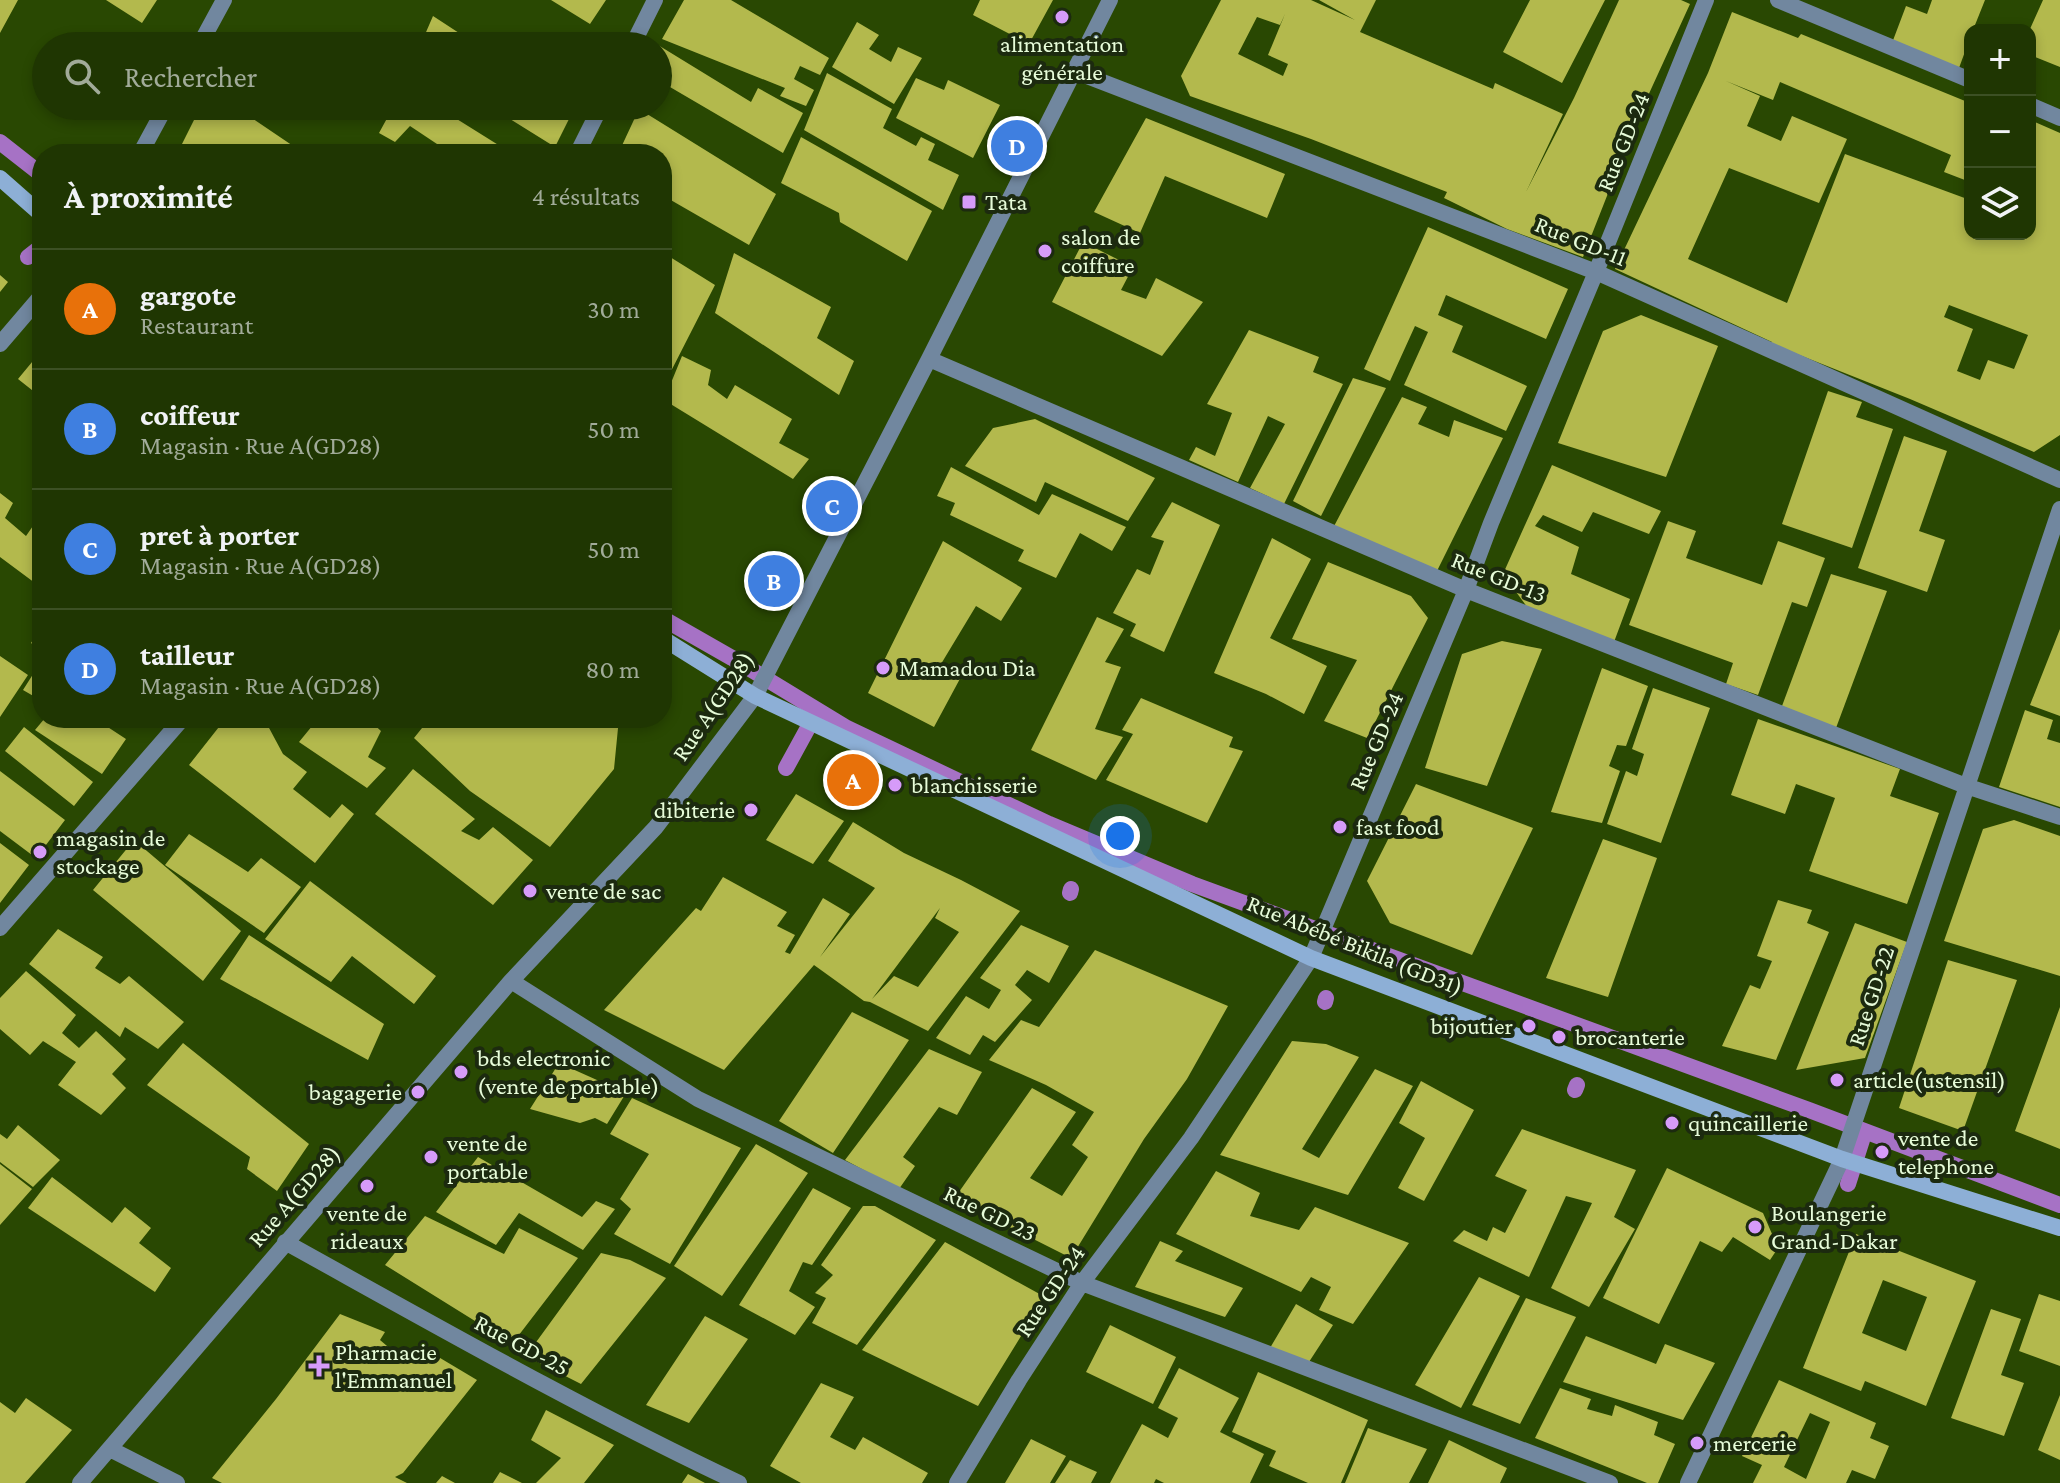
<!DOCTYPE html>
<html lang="fr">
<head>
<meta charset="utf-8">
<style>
  :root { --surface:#1f3602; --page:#273e0c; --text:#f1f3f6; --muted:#a1ab99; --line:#3c5024; --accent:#e797bd }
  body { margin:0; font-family:"Crimson Pro",serif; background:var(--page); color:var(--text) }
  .controls { position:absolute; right:24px; top:24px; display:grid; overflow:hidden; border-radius:16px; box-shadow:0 4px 12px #0003 }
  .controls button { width:72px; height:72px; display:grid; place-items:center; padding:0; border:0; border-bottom:2px solid var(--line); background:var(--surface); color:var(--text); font:40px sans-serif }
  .you { position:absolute; left:1120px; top:836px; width:28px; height:28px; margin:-20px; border:6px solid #fff; border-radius:50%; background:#1a73e8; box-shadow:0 0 0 12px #1a73e833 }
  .badge { display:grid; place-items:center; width:52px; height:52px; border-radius:50%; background:var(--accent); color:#fff; font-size:26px; font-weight:700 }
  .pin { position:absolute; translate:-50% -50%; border:4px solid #fff; box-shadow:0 2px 8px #0006 }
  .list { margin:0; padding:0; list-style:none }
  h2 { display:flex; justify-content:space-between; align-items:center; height:104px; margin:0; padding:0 32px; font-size:34px }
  h2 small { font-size:26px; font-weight:400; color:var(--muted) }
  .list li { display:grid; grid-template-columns:52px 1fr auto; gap:24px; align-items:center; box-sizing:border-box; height:120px; padding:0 32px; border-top:2px solid var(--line) }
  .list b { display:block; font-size:30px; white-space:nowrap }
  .list p { margin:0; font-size:26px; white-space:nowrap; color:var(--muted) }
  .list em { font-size:26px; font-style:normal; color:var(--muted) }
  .icon { flex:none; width:44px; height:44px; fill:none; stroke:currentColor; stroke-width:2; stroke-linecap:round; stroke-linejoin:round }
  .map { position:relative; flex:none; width:2060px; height:1483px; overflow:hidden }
  .search { position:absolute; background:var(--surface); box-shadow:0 4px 12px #0003; left:32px; top:32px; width:640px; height:88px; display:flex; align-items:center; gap:20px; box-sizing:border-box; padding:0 28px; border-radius:44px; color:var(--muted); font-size:30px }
  .panel { position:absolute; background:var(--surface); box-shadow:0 4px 12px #0003; left:32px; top:144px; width:640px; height:584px; border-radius:32px }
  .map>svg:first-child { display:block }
</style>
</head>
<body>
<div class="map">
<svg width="2060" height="1483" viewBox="0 0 2060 1483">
  <rect width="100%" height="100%" fill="#294802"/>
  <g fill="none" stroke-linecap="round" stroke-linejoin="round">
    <path stroke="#a672c5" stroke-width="16" d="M0,142L42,175
      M28,257L42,246
      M662,618L732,658L847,728L1049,824L1192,884L1809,1110L2060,1205
      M786,768L815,715
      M1070,893L1071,889
      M1325,1002L1326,998
      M1575,1090L1577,1085
      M1848,1184L1862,1140"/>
  </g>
  <path fill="#b3b94d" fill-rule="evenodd" d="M0,0H18L0,33Z
    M106,0H157L142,23Z
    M551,0H606L590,24Z
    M684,0H731L829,58L820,75L800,66L794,79L814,90L806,106L780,96L785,88L662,39Z
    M980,0H1053L1029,44L973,15Z
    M1221,0H1311L1355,20L1319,0H1376L1360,32L1493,89L1495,83L1563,114L1526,192L1574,98L1619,0H1681L1690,4L1636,122L1583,257L1507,229L1444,198L1447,192L1311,139L1190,96L1181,76ZM1285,14L1268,55L1288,64L1283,76L1238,54L1257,17L1280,25Z
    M1530,0H1605L1562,83L1503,52Z
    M1932,0H1985L1973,30H1970V38L1959,68L1892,43L1906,6L1927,14Z
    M2043,0H2060V67L2030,55V29Z
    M1732,12L1798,38L1801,34L1970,103V182L1944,172L1951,155L1780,82L1773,100L1726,81L1760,96L1747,126L1781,141L1792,116L1847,139L1819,203L1729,168L1688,259L1787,303L1845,154L1970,200V234H2030V120L2060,133V435L2034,452L1910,399L1772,344V342L1615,269L1708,73ZM1949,305L2028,335L2014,369L1988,360L1980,380L1957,371L1973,329L1944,317Z
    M433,16L479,46H420Z
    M857,22L879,35L869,49L891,62L898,47L922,58L894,104L832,67Z
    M658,45L751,102L758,88L803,113L783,153L658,80Z
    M827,73L892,109L883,128L916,146L921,137L935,144L928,160L959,175L943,210L804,130Z
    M916,78L944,90L948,80L1000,105L973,158L896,118Z
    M201,106H234L305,154H177Z
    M412,106H436L513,154H452L410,126L395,142L379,133L391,111L407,118Z
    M489,106H573L575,107L555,147Z
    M639,109L776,194L749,245L662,195V154H618Z
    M1146,118L1285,174L1267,218L1165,176L1140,233L1094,212Z
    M801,137L932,211L907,261L840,222L839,213L781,183Z
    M1428,227L1568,289L1546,339L1446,295L1438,315L1463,326L1452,352L1527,386L1506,431L1404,385L1428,332L1415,326L1390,381L1364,369Z
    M1083,242L1133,267L1121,290L1146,299L1156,278L1203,302L1162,356L1052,302Z
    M662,252L715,285L666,381L662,379Z
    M734,253L831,307L817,338L854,361L839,395L715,313Z
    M0,275L8,282L0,292Z
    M1641,315L1718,346L1666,477L1558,443L1603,331Z
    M1249,330L1319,357L1313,372L1343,384L1284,504L1250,488L1285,424L1268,416L1238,482L1189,460L1196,447L1215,456L1232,413L1207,404Z
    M42,350V398L18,379Z
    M682,356L711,370L708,385L727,399L735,385L792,419L779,443L809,459L793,479L664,400Z
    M1353,378L1386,388L1321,516L1293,501Z
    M1828,391L1862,402L1856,417L1893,429L1852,548L1782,524Z
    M1402,397L1427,407L1418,424L1449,437L1454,420L1503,438L1436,573L1332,530Z
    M1035,419L1155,478L1128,521L1045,482L1036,502L965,466L993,428Z
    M1904,436L1947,451L1919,531L1945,540L1927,592L1858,568Z
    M1552,465L1661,511L1649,534L1593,512L1582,532L1543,515L1535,526L1579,547L1571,574L1630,599L1614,642L1533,615L1503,574Z
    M951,467L1039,515L1052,494L1126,527L1112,551L1080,533L1056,578L1018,561L1024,550L950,515L955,503L937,496Z
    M0,493L13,503L5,518L26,536L35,523L42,529V575L35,583L0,557Z
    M1172,502L1220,525L1164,652L1130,636L1136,624L1113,613L1137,569L1150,575L1164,541L1151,537Z
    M1668,521L1696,531L1686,558L1762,585L1778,541L1825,558L1807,607L1792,602L1758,695L1726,684L1733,663L1629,625Z
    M1272,538L1311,559L1270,638L1327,666L1304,714L1266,694L1214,673Z
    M943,541L1022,588L1001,621L976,606L941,664L962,675L934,727L868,693Z
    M1328,562L1411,596L1428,618L1367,738L1324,721L1357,660L1292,639Z
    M1831,574L1887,591L1836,728L1782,706Z
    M1097,617L1124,629L1105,662L1121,667L1095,729L1123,737L1096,780L1031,750Z
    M42,626V651L31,643Z
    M2060,629V716L2030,705Z
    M1502,641L1542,649L1487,786L1425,768L1462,654Z
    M0,656L28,675L0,717Z
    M42,660V701L23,690Z
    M1602,668L1648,686L1626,746L1617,745L1609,766L1620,771L1602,823L1551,812Z
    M1653,688L1710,708L1661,843L1607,824L1626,771L1637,776L1644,754L1632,749Z
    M1141,698L1233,737L1229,747L1243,751L1207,823L1106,780L1133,734L1122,730Z
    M2025,710L2053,720L2047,739L2060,743V807L1999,787Z
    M45,718H98L97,720L126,739L102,774L35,730Z
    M143,718H160L154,725Z
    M226,718H276L268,726L283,754L307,772L293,789L330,818L342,804L354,814L315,863L189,765Z
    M313,718H367L381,731L368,757L386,768L367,788L299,742L317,720Z
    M430,718H619L614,769L550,847L470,791L414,738Z
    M1758,719L1900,769L1890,796L1939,813L1907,904L1809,871L1835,798L1796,784L1785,814L1731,795Z
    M24,727L93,782L74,806L5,751Z
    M413,769L475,819L461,831L479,840L493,827L533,860L493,905L375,814Z
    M0,771L65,820L36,858L0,831Z
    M1416,784L1533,828L1472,955L1390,923L1367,881Z
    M796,794L844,821L813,864L766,840Z
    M2014,820L2060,836V976L1944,941L1983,829Z
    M853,822L904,853L961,880L1020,911L928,1031L870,1002L864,1001L814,965L724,1070L604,1010L696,908L701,911L723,877L787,912L777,926L795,935L785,952L790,954L823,898L850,914L820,957L875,888L828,861ZM940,908L935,918L959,932L918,987L894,976L872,999Z
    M189,834L248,872L261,858L301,887L264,933L165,865Z
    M1603,839L1657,858L1608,997L1546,978Z
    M134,840L241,931L203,981L93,890Z
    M0,843L29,865L0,903Z
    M310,881L436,976L414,1004L352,956L331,982L265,939Z
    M1778,900L1812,910L1807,923L1829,932L1776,1060L1722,1046L1750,985L1760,989L1772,961L1757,956Z
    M1855,923L1907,942L1865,1058L1796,1070Z
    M1021,925L1069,946L1049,983L1027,970L1015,985L1032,1000L995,1042L983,1035L970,1055L936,1038L966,996L989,1009L1001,990L980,978Z
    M58,929L103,957L95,968L120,984L129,976L184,1022L158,1049L125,1027L120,1037L29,964Z
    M249,935L384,1024L368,1060L220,979Z
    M1095,950L1228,1006L1187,1079L1144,1139L1071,1258L954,1199L1032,1088L1076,1112L1030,1178L1062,1196L1088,1157L1072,1145L1094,1112L1046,1085L989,1060L1021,1020L1039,1027Z
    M1948,960L2017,980L1963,1131L1899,1108Z
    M26,971L76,1015L62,1033L79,1048L96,1031L126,1059L112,1074L126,1088L101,1115L58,1085L76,1062L43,1041L30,1055L0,1029V998Z
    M2060,1007V1149L2015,1131Z
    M852,1012L909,1040L833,1153L779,1121Z
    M1292,1041L1326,1044L1359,1057L1302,1149L1319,1158L1375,1069L1413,1086L1348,1195L1220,1155Z
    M183,1043L309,1144L277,1191L247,1169L250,1157L147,1085Z
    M929,1049L982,1072L957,1115L939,1107L903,1157L915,1166L899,1189L845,1160Z
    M559,1063L626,1093L607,1124L595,1118L580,1123L530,1109Z
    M1421,1081L1474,1110L1424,1201L1398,1188L1425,1138L1399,1123Z
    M632,1098L741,1148L670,1264L614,1234L631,1209L620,1199L649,1154L610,1134Z
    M18,1125L60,1160L33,1187L0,1162V1134L7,1139Z
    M1522,1129L1636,1170L1614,1217L1635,1229L1589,1307L1551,1288L1592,1203L1566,1196L1529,1277L1453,1241L1464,1230L1487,1241L1493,1227L1505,1233L1527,1190L1495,1176Z
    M756,1144L808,1173L722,1296L674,1266Z
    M478,1157L582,1217L596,1201L615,1209L583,1250L519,1213L496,1245L436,1212Z
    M0,1164L32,1189L0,1225Z
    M1667,1168L1763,1213L1778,1248L1770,1260L1733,1237L1722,1252L1700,1241L1659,1324L1603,1298Z
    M1216,1171L1260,1193L1250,1216L1299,1230L1315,1207L1409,1243L1353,1324L1319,1310L1331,1287L1311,1277L1301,1292L1176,1234Z
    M52,1177L112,1223L125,1207L151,1228L139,1243L171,1268L155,1292L28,1208Z
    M813,1188L851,1208L812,1265L803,1262L789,1291L815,1307L795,1335L739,1305Z
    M863,1206H875L936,1240L857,1345L812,1323L826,1298L815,1293L833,1275L821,1265Z
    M425,1216L504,1254L519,1228L578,1258L512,1344L385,1265Z
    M1856,1234L1976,1281L1926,1406L1865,1381L1861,1391L1803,1368ZM1883,1280L1927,1297L1906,1351L1862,1333Z
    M1160,1241L1183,1251L1175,1261L1243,1288L1225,1317L1135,1287Z
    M945,1242L1045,1297L978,1406L862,1350Z
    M601,1253L630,1260L666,1278L581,1384L526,1356Z
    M1479,1277L1520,1296L1461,1408L1415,1385Z
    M2039,1294L2060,1301V1366L2019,1351Z
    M1526,1298L1576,1317L1520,1424L1472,1405Z
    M1296,1304L1333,1325L1307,1365L1270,1348Z
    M1991,1309L2021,1319L2001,1375L2024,1383L2004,1436L1951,1418Z
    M340,1314L385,1332L380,1340L407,1363L420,1346L477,1380L403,1473L395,1477L407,1483H222L212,1478L276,1399Z
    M705,1316L748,1339L689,1423L646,1405Z
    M1110,1325L1176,1357L1153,1404L1086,1372Z
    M1586,1336L1656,1364L1665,1344L1715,1363L1683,1420L1563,1382Z
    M1179,1368L1239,1398L1220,1432L1264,1454L1250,1483H1164L1156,1479L1154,1483H1110L1142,1424L1168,1438L1178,1418L1158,1408Z
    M1258,1372L1368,1420L1341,1483H1308L1269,1466L1276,1451L1232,1432Z
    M1779,1380L1876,1423L1870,1438L1889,1446L1875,1479L1852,1470L1846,1483H1753L1762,1465L1742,1456ZM1810,1413L1830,1422L1806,1479L1784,1467Z
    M821,1383L854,1397L830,1437L855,1450L863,1437L928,1473L922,1483H801L770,1466Z
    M1560,1388L1591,1399L1587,1409L1612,1416L1615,1405L1658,1422L1654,1435L1675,1444L1658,1483H1647L1535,1438Z
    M2060,1395V1460L2038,1450Z
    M26,1398L72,1430L25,1483H0V1402L15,1413Z
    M546,1410L614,1445L584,1483H536L561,1458L531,1440Z
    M1368,1428L1427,1449L1409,1483H1345Z
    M1031,1439L1066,1456L1050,1483H1005Z
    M1449,1440L1507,1468L1500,1483H1428Z
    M1070,1460L1097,1472L1091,1483H1055Z
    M500,1472L522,1483H493Z
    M688,1474L705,1483H682Z
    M442,1476L455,1483H436Z"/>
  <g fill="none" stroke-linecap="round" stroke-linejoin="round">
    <path stroke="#71879f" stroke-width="16" d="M1778,0L1970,80
      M199,46L224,0
      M632,46L655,0
      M1074,71L1596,272L2060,480
      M2030,105L2060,118
      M140,154L166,106
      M577,154L601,106
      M0,344L42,295
      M929,359L1466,590L1966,786L2060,817
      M0,928L183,718
      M511,981L698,1099L1082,1283L1610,1483
      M285,1242C435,1325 584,1410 739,1483
      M110,1449L177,1483
      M80,1483L511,981L656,827L755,696L929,359L1110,0
      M957,1483L1019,1380L1082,1283L1191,1138L1311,958L1466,590L1491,523L1596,272L1706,0
      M1688,1483L1842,1159L2060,509"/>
    <path stroke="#8dafd6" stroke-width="16" d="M0,178L42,215
      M662,638L755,696L1311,958L1842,1159L2060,1228"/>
  </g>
  <g fill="#d69bf9" stroke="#1c2a0f" stroke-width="3">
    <circle cx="1062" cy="17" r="8"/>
    <rect x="961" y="194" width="16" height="16" rx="4"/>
    <circle cx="1045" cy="251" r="8"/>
    <circle cx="883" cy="668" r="8"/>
    <circle cx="895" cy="785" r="8"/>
    <circle cx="751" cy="810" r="8"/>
    <circle cx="1340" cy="827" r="8"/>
    <circle cx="40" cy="852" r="8"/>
    <circle cx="530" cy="891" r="8"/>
    <circle cx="1529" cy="1026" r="8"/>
    <circle cx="1559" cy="1037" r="8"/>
    <circle cx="461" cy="1072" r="8"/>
    <circle cx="1837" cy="1080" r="8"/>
    <circle cx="418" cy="1092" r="8"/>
    <circle cx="1672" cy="1123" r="8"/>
    <circle cx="1882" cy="1152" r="8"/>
    <circle cx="431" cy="1157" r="8"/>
    <circle cx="367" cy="1186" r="8"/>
    <circle cx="1755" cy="1227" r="8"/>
    <path d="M315 1354h8v8h8v8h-8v8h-8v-8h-8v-8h8z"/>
    <circle cx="1697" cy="1443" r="8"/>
  </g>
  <g text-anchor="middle" stroke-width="8" stroke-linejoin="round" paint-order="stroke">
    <g font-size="24" fill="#e7fcd9" stroke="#1c2a0f" text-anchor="start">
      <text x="1062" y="52" text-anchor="middle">alimentation<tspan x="1062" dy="28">générale</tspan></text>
      <text x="985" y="210">Tata</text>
      <text x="1061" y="245">salon de<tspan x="1061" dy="28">coiffure</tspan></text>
      <text x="899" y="676">Mamadou Dia</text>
      <text x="911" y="793">blanchisserie</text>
      <text x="735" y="818" text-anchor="end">dibiterie</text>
      <text x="1356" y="835">fast food</text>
      <text x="56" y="846">magasin de<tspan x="56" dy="28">stockage</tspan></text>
      <text x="546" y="899">vente de sac</text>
      <text x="1513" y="1034" text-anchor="end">bijoutier</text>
      <text x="1575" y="1045">brocanterie</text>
      <text x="477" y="1066">bds electronic<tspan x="477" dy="28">(vente de portable)</tspan></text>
      <text x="1853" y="1088">article(ustensil)</text>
      <text x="402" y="1100" text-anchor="end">bagagerie</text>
      <text x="1688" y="1131">quincaillerie</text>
      <text x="1898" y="1146">vente de<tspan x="1898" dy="28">telephone</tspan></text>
      <text x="447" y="1151">vente de<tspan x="447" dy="28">portable</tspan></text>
      <text x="367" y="1221" text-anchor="middle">vente de<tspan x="367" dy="28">rideaux</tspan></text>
      <text x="1771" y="1221">Boulangerie<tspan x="1771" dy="28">Grand-Dakar</tspan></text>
      <text x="335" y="1360">Pharmacie<tspan x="335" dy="28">l'Emmanuel</tspan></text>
      <text x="1713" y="1451">mercerie</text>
    </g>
    <g font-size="24" fill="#e7fcd9" stroke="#1c2a0f">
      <text transform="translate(1623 142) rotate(-68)" y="8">Rue GD-24</text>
      <text transform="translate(1581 241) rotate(22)" y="8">Rue GD-11</text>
      <text transform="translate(1499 577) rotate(22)" y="8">Rue GD-13</text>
      <text transform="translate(713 706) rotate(-56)" y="8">Rue A(GD28)</text>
      <text transform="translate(1376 741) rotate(-67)" y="8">Rue GD-24</text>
      <text transform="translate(1355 945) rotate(22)" y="8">Rue Abébé Bikila (GD31)</text>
      <text transform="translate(1871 996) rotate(-72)" y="8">Rue GD-22</text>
      <text transform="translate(294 1196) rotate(-49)" y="8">Rue A(GD28)</text>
      <text transform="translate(990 1213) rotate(26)" y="8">Rue GD 23</text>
      <text transform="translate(1050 1291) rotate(-56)" y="8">Rue GD-24</text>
      <text transform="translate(522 1345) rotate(28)" y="8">Rue GD-25</text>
    </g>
  </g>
</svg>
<div class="controls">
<button>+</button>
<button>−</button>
<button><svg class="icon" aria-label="layers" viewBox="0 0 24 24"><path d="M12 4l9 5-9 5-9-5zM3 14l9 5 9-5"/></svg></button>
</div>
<div class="you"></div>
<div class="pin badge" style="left:853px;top:780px;background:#e8710a">A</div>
<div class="pin badge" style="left:774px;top:581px;background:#3f7fe0">B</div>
<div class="pin badge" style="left:832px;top:506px;background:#3f7fe0">C</div>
<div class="pin badge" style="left:1017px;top:146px;background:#3f7fe0">D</div>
<div class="search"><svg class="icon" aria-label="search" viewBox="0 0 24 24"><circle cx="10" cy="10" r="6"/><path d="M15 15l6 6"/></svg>Rechercher</div>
<section class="panel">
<h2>À proximité<small>4 résultats</small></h2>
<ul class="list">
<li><span class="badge" style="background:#e8710a">A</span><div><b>gargote</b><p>Restaurant</p></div><em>30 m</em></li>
<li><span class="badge" style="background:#3f7fe0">B</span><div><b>coiffeur</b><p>Magasin · Rue A(GD28)</p></div><em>50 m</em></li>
<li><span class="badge" style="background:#3f7fe0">C</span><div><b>pret à porter</b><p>Magasin · Rue A(GD28)</p></div><em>50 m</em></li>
<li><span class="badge" style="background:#3f7fe0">D</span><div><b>tailleur</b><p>Magasin · Rue A(GD28)</p></div><em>80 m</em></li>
</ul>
</section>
</div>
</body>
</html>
